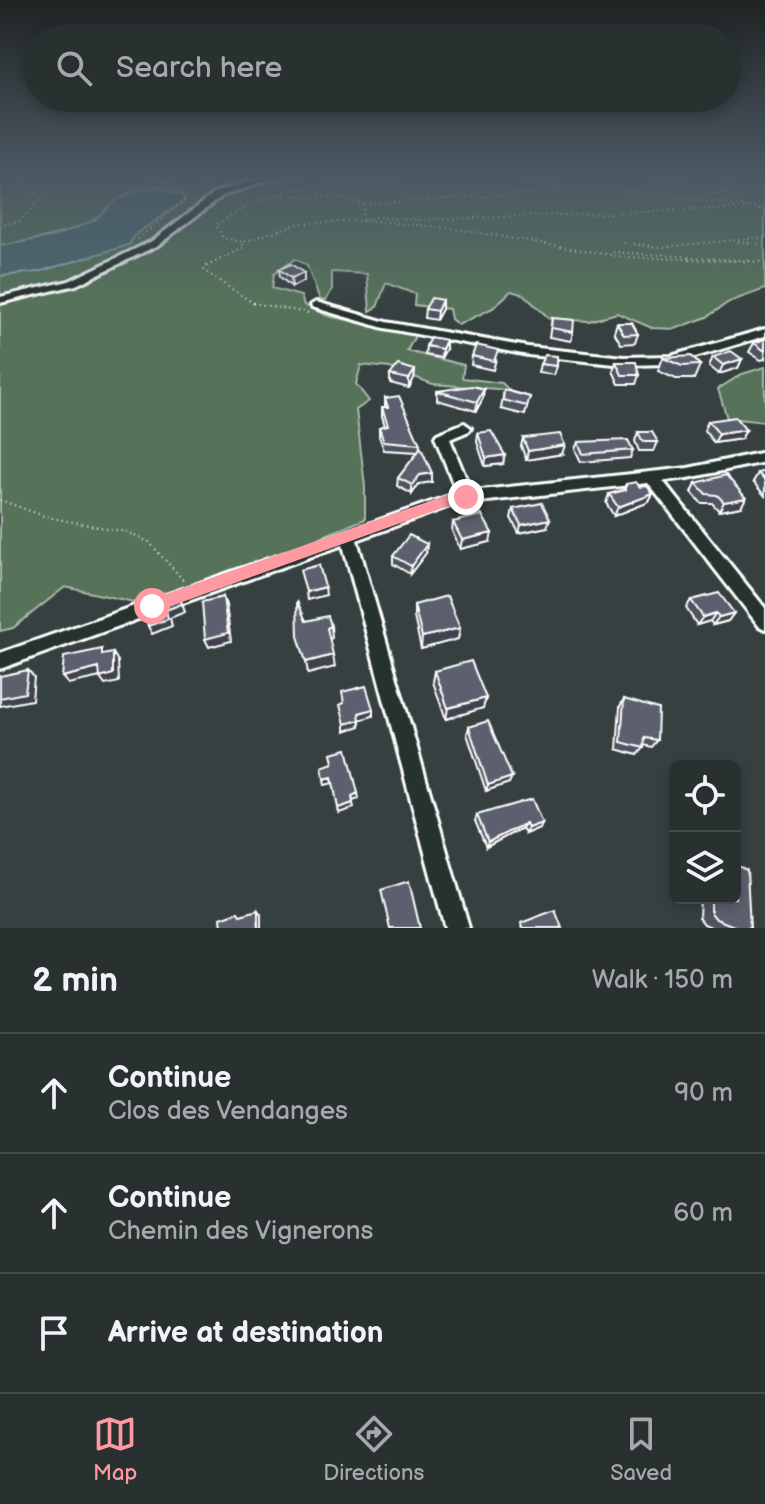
<!DOCTYPE html>
<html lang="en">
<head>
<meta charset="utf-8">
<style>
  :root { --surface:#283030; --page:#303838; --text:#f1f3f6; --muted:#a5a9ab; --line:#444b4c; --accent:#ff9aa2 }
  body { margin:0; font-family:"Balsamiq Sans",sans-serif; background:var(--page); color:var(--text) }
  .controls { position:absolute; right:24px; bottom:24px; display:grid; overflow:hidden; border-radius:12px; box-shadow:0 4px 12px #0003 }
  .controls button { width:72px; height:72px; display:grid; place-items:center; padding:0; border:0; border-bottom:2px solid var(--line); background:var(--surface); color:var(--text); font:40px sans-serif }
  .stop { position:absolute; width:24px; height:24px; margin:-18px; border:6px solid #ff9aa2; border-radius:50%; background:#fff }
  .stop.end { background:#ff9aa2; border-color:#fff; box-shadow:0 2px 8px #0008 }
  .list { margin:0; padding:0; list-style:none }
  h2 { display:flex; justify-content:space-between; align-items:center; height:104px; margin:0; padding:0 32px; font-size:34px }
  h2 small { font-size:26px; font-weight:400; color:var(--muted) }
  .list li { display:grid; grid-template-columns:52px 1fr auto; gap:24px; align-items:center; box-sizing:border-box; height:120px; padding:0 32px; border-top:2px solid var(--line) }
  .list b { display:block; font-size:30px; white-space:nowrap }
  .list p { margin:0; font-size:26px; white-space:nowrap; color:var(--muted) }
  .list em { font-size:26px; font-style:normal; color:var(--muted) }
  .icon { flex:none; width:44px; height:44px; fill:none; stroke:currentColor; stroke-width:2; stroke-linecap:round; stroke-linejoin:round }
  .map { position:relative; flex:none; width:765px; height:928px; overflow:hidden }
  .search { position:absolute; background:var(--surface); box-shadow:0 4px 12px #0003; left:24px; right:24px; top:24px; height:88px; display:flex; align-items:center; gap:20px; box-sizing:border-box; padding:0 28px; border-radius:44px; color:var(--muted); font-size:30px }
  .sheet { height:464px; background:var(--surface) }
  nav { display:flex; justify-content:space-around; align-items:center; box-sizing:border-box; height:112px; border-top:2px solid var(--line); background:var(--surface); font-size:22px; color:var(--muted) }
  nav a { display:grid; justify-items:center; gap:4px }
  nav .on { color:var(--accent) }
  .map>svg:first-child { display:block }
</style>
</head>
<body>
<div class="map">
<svg width="765" height="928" viewBox="0 0 765 928">
  <rect width="100%" height="100%" fill="#364040"/>
  <filter id="ink" filterUnits="userSpaceOnUse"><feTurbulence type="fractalNoise" baseFrequency=".0125" numOctaves="2"/><feDisplacementMap in="SourceGraphic" scale="16" xChannelSelector="R" yChannelSelector="G"/><feConvolveMatrix kernelMatrix="1 2 1 2 8 2 1 2 1" color-interpolation-filters="sRGB"/></filter>
  <g filter="url(#ink)">
    <path fill="#56735a" stroke="#aab9ac" stroke-width="2" d="M0,176H185L204,184L228,176H765V289L729,302L707,317L675,329L652,328L617,313L589,321L550,319L524,295L511,291L493,308L458,325L451,319L449,309L414,305L415,294L386,283L377,307L370,311L367,274L332,272V290L326,300H320L307,266L295,259L274,274L272,288L301,296L304,305L328,316L416,334L407,351L464,365L462,378L502,383L509,390L433,384L390,368L361,365L356,384L369,401L356,410L365,486V519L152,606L65,587L13,628L0,631V276C75,269 123,244 184,201L182,195C158,185 137,185 116,200C107,206 101,216 92,221C63,236 31,240 0,246Z
      M765,367V422L727,418L718,389L742,374Z"/>
    <path fill="#496a70" stroke="#92a6a9" stroke-width="2" d="M155,186L182,196L184,201L136,234L129,245L38,272L0,276V246L56,236L95,220L115,200Z"/>
    <g fill="none" stroke-linecap="round" stroke-linejoin="round">
      <path stroke="#92a6a9" stroke-width="3" d="M154,189L176,176"/>
      <g stroke="#fff" stroke-width="6">
        <path id="street" d="M267,176H281L222,196L158,245L76,285L0,303V297L69,281L152,241L216,192Z
          M316,302L386,322L528,347L624,357L671,356L765,329V336L672,364L624,365L528,355L384,328L312,307L311,305Z
          M464,423L471,428L469,431L450,439L471,491L688,468L765,452V462L688,478L663,481L765,608V629L759,626L648,483L453,505L357,540L469,928H445L343,545L0,669V653L457,493L435,437L437,434Z"/>
      </g>
      <path stroke="#fff" stroke-width="2" stroke-dasharray="1 4" stroke-linecap="butt" d="M440,176C362,183 282,177 216,225L223,238L243,242L300,223L373,221L450,228L624,257L765,262
        M480,176L574,189
        M626,176L736,191
        M715,187L761,176
        M580,190L614,188L690,199
        M279,195L342,198L363,204L362,221L374,217L417,220L754,208
        M363,204L580,190
        M748,207L690,199L724,193H765
        M755,208L765,210
        M0,226L22,220L42,198L17,187L24,177
        M138,239L187,198L179,191L147,184L152,176
        M738,242L765,244
        M624,243L662,247L765,237
        M243,244L244,248L205,267L204,271L253,303L308,313
        M613,252L752,261
        M0,500L47,517L126,532L149,542L184,581"/>
      <use href="#street" fill="#26332d" fill-rule="evenodd"/>
    </g>
    <path fill="#4e535f" stroke="#fff" stroke-width="2" d="M279,269L304,273V281L292,287L280,277Z
      M442,300V309L436,320L424,318L425,309Z
      M552,318L573,332L571,341L549,337Z
      M617,323L638,334L635,343L621,344L614,332Z
      M765,339V359L761,360L749,352L754,343Z
      M426,346L446,349L441,358L425,355Z
      M472,356L496,359L493,370L471,365Z
      M713,357L742,359L738,368L719,374L709,366Z
      M663,358L700,365L694,379H676L658,371Z
      M616,362L639,375L636,384H619L613,371Z
      M540,364L557,366L554,375L538,373Z
      M415,370L414,378L409,388L390,383V375Z
      M504,390L530,397L525,415L501,409Z
      M437,391L483,398L476,411L437,400Z
      M385,398L420,444L419,451L432,482L419,484L412,494L397,486L398,478L418,452L384,450L379,436V427L385,426L382,416V407H385Z
      M708,421L746,430L741,439L714,443L704,430Z
      M638,432L658,442L654,451H639L635,441Z
      M478,433L503,464L485,466L477,442Z
      M523,438L562,454L526,460L521,446Z
      M578,442L633,450L630,458L581,462L575,449Z
      M765,471V496L753,482L758,473Z
      M696,483L741,507L719,511L712,503H701L692,492Z
      M626,484L640,487L653,494L649,502L614,516L606,503L609,494L623,490Z
      M513,509L547,527L519,533L511,518Z
      M453,522L490,542L460,549L452,531Z
      M426,553L410,574L393,564V556Z
      M691,600L734,613L728,621L713,625L710,621L697,625L686,608Z
      M414,605L460,628L458,639L421,649L414,617Z
      M435,671L486,698L483,708L446,719L433,682Z
      M624,699L657,740L651,747L643,745V748L637,755L617,749L620,706Z
      M469,727L509,783L486,791L467,734Z
      M477,815L542,823L539,828L525,834L522,828L486,847L475,821Z
      M700,898H735L750,928H713L704,924L699,918Z"/>
    <path fill="#40434d" stroke="#fff" stroke-width="2" d="M304,273V281L292,287L291,278Z
      M442,300V309L436,320L437,311Z
      M446,340V349L441,358L442,349Z
      M742,359L738,368L719,374L723,365Z
      M415,370L414,378L409,388V379Z
      M484,389L483,398L476,411L477,402Z
      M746,430L741,439L714,443L719,434Z
      M565,445L562,454L526,460L528,451Z
      M505,455L503,464L485,466L486,458Z
      M432,473V482L419,484L412,494V485L420,475Z
      M653,494L649,502L614,516L618,507Z
      M746,498L741,507L719,511L724,502Z
      M550,519L547,527L519,533L521,525Z
      M492,533L490,542L460,549L462,540Z
      M427,544L426,553L410,574L411,566Z
      M325,587L326,595L307,600L306,592Z
      M223,597L226,605L231,641L209,647L205,639Z
      M180,598L185,612L170,618L172,626L152,634L148,626Z
      M716,613L710,621L697,625L703,617Z
      M734,613L728,621L713,625L719,617Z
      M331,626L332,638L328,640L327,628Z
      M460,628L458,639L421,649L422,637Z
      M113,653L118,661L119,682L105,685L100,678Z
      M333,655L335,667L308,674L306,662Z
      M99,668L105,676L68,684L62,677Z
      M28,670L34,677L32,700L0,706V698Z
      M486,698L483,708L446,719L448,708Z
      M373,709V716L359,720V713Z
      M360,720V726L345,731V724Z
      M332,777L333,783L325,785L324,779Z
      M512,777L509,783L486,791L488,785Z
      M358,793L359,799L353,801L352,796Z
      M353,803L354,808L339,813L338,808Z
      M526,823L522,828L486,847L488,842Z
      M542,823L539,828L525,834L528,828Z
      M258,910L261,914V928H258Z"/>
    <path fill="#5b606e" stroke="#fff" stroke-width="2" d="M291,264L304,273L291,278L279,269Z
      M431,298L442,300L437,311L425,309Z
      M552,318L574,320L573,332L551,328Z
      M617,323H632L638,334L624,335Z
      M430,337L446,340L442,349L426,346Z
      M765,339V351L754,343Z
      M476,345L498,350L494,361L472,356Z
      M731,351L742,359L723,365L713,357Z
      M545,355L557,356V366L540,364Z
      M691,356L700,365L682,366L663,358Z
      M616,362H636L639,375H622Z
      M398,365L415,370L409,379L390,375Z
      M472,386L484,389L477,402L437,391Z
      M504,390L530,397L527,406L503,400Z
      M399,396L420,444L384,441L379,427L388,425L382,407H388L385,398Z
      M735,417L746,430L719,434L708,421Z
      M491,431L505,455L486,458L478,433Z
      M638,432H652L658,442H643Z
      M560,434L565,445L528,451L523,438Z
      M628,440L633,450L583,454L578,442Z
      M421,448L432,473L420,475L412,485L398,478Z
      M765,471V481L758,473Z
      M726,475L746,498L724,502L717,495L706,494L696,483Z
      M636,482L640,487L647,486L653,494L618,507L609,494L626,490V484Z
      M542,503L550,519L521,525L513,509Z
      M482,515L492,533L462,540L453,522Z
      M409,535L427,544L411,566L393,556Z
      M319,565L325,587L306,592L300,570Z
      M719,593L734,613L719,617L716,613L703,617L691,600Z
      M447,596L460,628L422,637L414,605Z
      M223,597L228,633L205,639L202,602Z
      M180,598L182,604L166,610L168,619L148,626L144,611Z
      M297,601L306,621L328,616L331,626L327,628L333,655L306,662L298,636Z
      M102,649V655L113,653V674L100,678L99,668L62,677L64,657Z
      M471,661L486,698L448,708L435,671Z
      M28,670L25,693L0,698V676Z
      M366,686L373,709L359,713L360,720L345,724L340,705L344,703L342,692Z
      M624,699L658,709L657,740L644,738L643,748L621,742Z
      M488,721L512,777L488,785L469,727Z
      M347,749L358,793L352,796L353,803L338,808L332,777L324,779L322,767L333,763L331,753Z
      M532,799L542,823L528,828L526,823L488,842L477,815Z
      M735,865L747,870L750,928H739L716,919L711,913V898H735Z
      M409,881L420,928H390L381,890Z
      M258,910V928H222L221,918L238,912L240,915Z
      M555,910L562,928H522L521,923Z"/>
  </g>
  <linearGradient id="sky" x2="0" y2="1"><stop stop-color="#1e2323"/><stop offset="0.58" stop-color="#4c5964"/><stop offset="1" stop-color="#4c5964" stop-opacity="0"/></linearGradient>
  <rect width="765" height="306" fill="url(#sky)"/>
  <path fill="#ff9aa2" d="M466,492L471,494V501L453,504L152,613L144,606L152,599L447,495Z"/>
</svg>
<div class="controls">
<button><svg class="icon" aria-label="locate" viewBox="0 0 24 24"><circle cx="12" cy="12" r="6"/><path d="M12 2v4M12 18v4M2 12h4M18 12h4"/></svg></button>
<button><svg class="icon" aria-label="layers" viewBox="0 0 24 24"><path d="M12 4l9 5-9 5-9-5zM3 14l9 5 9-5"/></svg></button>
</div>
<div class="stop" style="left:152px;top:606px"></div>
<div class="stop end" style="left:466px;top:497px"></div>
<div class="search"><svg class="icon" aria-label="search" viewBox="0 0 24 24"><circle cx="10" cy="10" r="6"/><path d="M15 15l6 6"/></svg>Search here</div>
</div>
<section class="sheet">
<h2>2 min<small>Walk · 150 m</small></h2>
<ul class="list">
<li><svg class="icon" aria-label="ahead" viewBox="0 0 24 24"><path d="M12 20V5M6 11l6-6 6 6"/></svg><div><b>Continue</b><p>Clos des Vendanges</p></div><em>90 m</em></li>
<li><svg class="icon" aria-label="ahead" viewBox="0 0 24 24"><path d="M12 20V5M6 11l6-6 6 6"/></svg><div><b>Continue</b><p>Chemin des Vignerons</p></div><em>60 m</em></li>
<li><svg class="icon" aria-label="arrive" viewBox="0 0 24 24"><path d="M6 21V4h12l-3 4 3 4H6"/></svg><div><b>Arrive at destination</b></div></li>
</ul>
</section>
<nav>
<a class="on"><svg class="icon" aria-label="map" viewBox="0 0 24 24"><path d="M3 6l6-2 6 2 6-2v14l-6 2-6-2-6 2zM9 4v14M15 6v14"/></svg>Map</a>
<a><svg class="icon" aria-label="directions" viewBox="0 0 24 24"><path d="M12 3l9 9-9 9-9-9zM9 14v-3h6M13 9l2 2-2 2"/></svg>Directions</a>
<a><svg class="icon" aria-label="saved" viewBox="0 0 24 24"><path d="M7 4h10v16l-5-4-5 4z"/></svg>Saved</a>
</nav>
</body>
</html>
